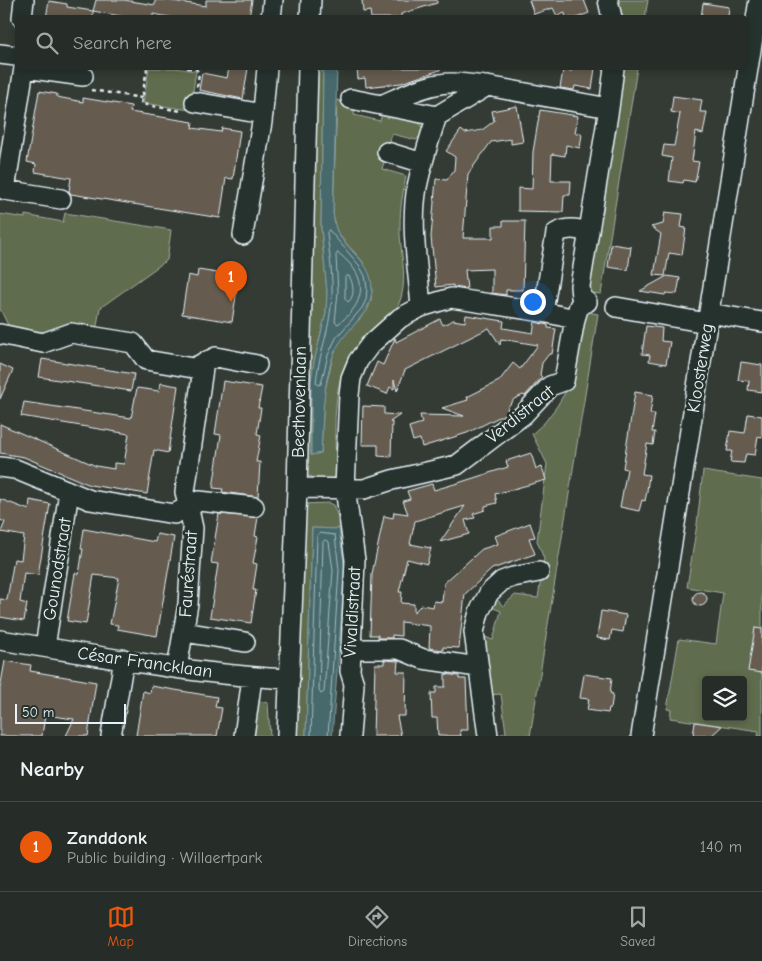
<!DOCTYPE html>
<html lang="en">
<head>
<meta charset="utf-8">
<style>
  :root { --surface:#262c27; --page:#2e342f; --text:#f1f3f6; --muted:#a4a7a7; --line:#424844; --accent:#ea580c }
  body { margin:0; font-family:"Comic Neue",sans-serif; background:var(--page); color:var(--text) }
  .controls { position:absolute; right:15px; bottom:15px; display:grid; overflow:hidden; border-radius:5px; box-shadow:0 2px 8px #0003 }
  .controls button { width:45px; height:45px; display:grid; place-items:center; padding:0; border:0; border-bottom:1px solid var(--line); background:var(--surface); color:var(--text); font:25px sans-serif }
  .scale { position:absolute; left:15px; bottom:12px; width:111px; box-sizing:border-box; padding-left:5px; border:2px solid #e8f1f8; border-top:0; font-size:14px; line-height:18px; white-space:nowrap; color:#e8f1f8; -webkit-text-stroke:4px #26332d; paint-order:stroke }
  .you { position:absolute; left:532px; top:301px; width:18px; height:18px; margin:-12px; border:4px solid #fff; border-radius:50%; background:#1a73e8; box-shadow:0 0 0 8px #1a73e833 }
  .badge { display:grid; place-items:center; width:32px; height:32px; border-radius:50%; background:var(--accent); color:#fff; font-size:16px; font-weight:700 }
  .pin { position:absolute; translate:-50% -41px; filter:drop-shadow(0 1px 2px #0008) }
  .pin::after { content:''; position:absolute; top:26px; width:18px; height:15px; background:inherit; clip-path:polygon(0 0,100% 0,50% 100%) }
  .list { margin:0; padding:0; list-style:none }
  h2 { display:flex; justify-content:space-between; align-items:center; height:65px; margin:0; padding:0 20px; font-size:21px }
  h2 small { font-size:16px; font-weight:400; color:var(--muted) }
  .list li { display:grid; grid-template-columns:32px 1fr auto; gap:15px; align-items:center; box-sizing:border-box; height:90px; padding:0 20px; border-top:1px solid var(--line) }
  .list b { display:block; font-size:19px; white-space:nowrap }
  .list p { margin:0; font-size:16px; white-space:nowrap; color:var(--muted) }
  .list em { font-size:16px; font-style:normal; color:var(--muted) }
  .icon { flex:none; width:28px; height:28px; fill:none; stroke:currentColor; stroke-width:2; stroke-linecap:round; stroke-linejoin:round }
  .map { position:relative; flex:none; width:762px; height:736px; overflow:hidden }
  .search { position:absolute; background:var(--surface); box-shadow:0 2px 8px #0003; left:15px; right:15px; top:15px; height:55px; display:flex; align-items:center; gap:12px; box-sizing:border-box; padding:0 18px; border-radius:5px; color:var(--muted); font-size:19px }
  .sheet { height:155px; background:var(--surface) }
  nav { display:flex; justify-content:space-around; align-items:center; box-sizing:border-box; height:70px; border-top:1px solid var(--line); background:var(--surface); font-size:14px; color:var(--muted) }
  nav a { display:grid; justify-items:center; gap:2px }
  nav .on { color:var(--accent) }
  .map>svg:first-child { display:block }
</style>
</head>
<body>
<div class="map">
<svg width="762" height="736" viewBox="0 0 762 736">
  <rect width="100%" height="100%" fill="#333b34"/>
  <filter id="ink" filterUnits="userSpaceOnUse"><feTurbulence type="fractalNoise" baseFrequency=".02" numOctaves="2"/><feDisplacementMap in="SourceGraphic" scale="10" xChannelSelector="R" yChannelSelector="G"/><feConvolveMatrix kernelMatrix="1 2 1 2 8 2 1 2 1" color-interpolation-filters="sRGB"/></filter>
  <g filter="url(#ink)">
    <path fill="#5e6c4e" stroke="#a3aea3" fill-rule="evenodd" d="M616,0H648L645,17H621Z
      M149,68H174L196,71L190,110L143,103Z
      M311,68H323L321,227L327,292L326,313L314,362L311,381V455L321,453L324,394L333,356L340,340L367,311L371,301L372,288L363,262L339,235L335,227L333,213L337,100L355,104L354,115L380,121L383,109L420,120L423,134L416,140L392,134L382,169L406,176C403,192 400,208 400,225C399,249 408,274 401,298C395,320 374,325 360,341C328,376 335,438 337,481L333,484L300,473Z
      M623,68H637L601,294L592,293L587,283Z
      M65,213L171,230L167,260L100,308L96,331L40,339L13,335L0,309V214L25,218V215L63,222Z
      M583,311L598,314L530,736H495L506,733L501,694L490,695L479,639L485,637L493,640L501,611L491,607L493,595L503,606L515,595L538,598L544,559L537,541L547,464L532,434L545,422L557,406L572,381Z
      M703,471L762,480V736H758L759,731L670,718L671,710L667,709L679,639L716,644L723,593L687,587L697,524ZM706,680H743V717H706Z
      M329,503L333,505L337,514L339,529L312,528L306,736H291L301,504Z
      M256,700L268,703L270,736H248Z"/>
    <path fill="#46696c" stroke="#879fa4" d="M323,68H337L333,213C334,220 335,229 339,235C351,255 371,261 372,288C372,317 343,328 333,356C322,387 323,421 321,453L311,455V381L314,362L326,313L327,292L321,227Z
      M312,528L339,529L345,570L332,736H306Z"/>
    <g fill="none" stroke-linecap="round" stroke-linejoin="round">
      <path stroke="#a7bbc0" stroke-width="1" d="M329,230L359,265L365,276L367,288L366,300L362,308L336,338L328,355L321,384L319,385L316,383C318,359 327,337 330,314C335,287 330,259 327,233Z
        M338,253C343,256 346,260 350,264C370,286 359,309 338,324L335,322L338,292L336,256Z
        M347,276H349C354,284 355,297 348,302L345,299V278Z
        M325,540L329,542L333,570L324,692L321,694L319,691L323,542Z
        M311,736L317,536L319,533L335,535L339,570L328,736"/>
    </g>
    <path fill="#655c4f" stroke="#e8f1f8" d="M96,0H124L155,5V0H165L206,6V0H252L249,18H175L153,14V18H131L93,11Z
      M362,0H437V3L401,14V18H371L370,11L363,12Z
      M529,0H584L589,13L576,18H566L565,13L557,16L553,8L534,14Z
      M49,1L67,4V7L93,11V18H46Z
      M703,3L729,7L728,18H701Z
      M229,68H248L243,99L199,90L202,73L227,78Z
      M357,68H440V70L401,83L366,87L365,78L358,79Z
      M572,68H595L592,89L575,86L574,90L560,88L563,70L572,71Z
      M39,91L57,94V97L83,102V98L131,106L130,112L193,122L192,128L221,132L222,128L240,131L233,179L226,178L220,218L71,194L69,191L71,178L35,172L36,164L27,162Z
      M673,96L702,100L700,112H707L703,134L696,132L692,161L699,162L695,182L684,180L683,183L669,181L672,158L662,156L664,145L674,146L680,114L671,112Z
      M517,106L523,142L511,144V139L491,142L468,174L463,238H493V226H503V221H525L523,290H506V295L492,293V269L465,270L467,289L453,287V285L436,287L431,237L436,179L447,180L454,170L455,157L446,151L461,130L465,133L482,130L494,121L492,111Z
      M540,110L578,116L575,133L582,134L580,148L566,145L565,156L552,154L551,181H571L570,195H564L563,212L518,211V188L532,189L533,152Z
      M665,212L683,214L681,227L686,228L682,255L669,253L665,276L654,275L661,234L651,227L663,224Z
      M611,244L631,247L628,270L608,267Z
      M198,270L230,275L229,282L238,283L232,322L182,314L188,275L197,277Z
      M667,276L680,278L677,294L666,293L665,295L640,291Z
      M466,315L504,321L503,328L533,333L535,322L548,325V328L556,329L552,354H549L542,363L540,375L542,377L525,396L523,395L514,399L507,408L509,412L467,433L422,447L420,439L413,441L409,427L422,423L420,415L464,416L442,408L468,400L467,397L499,381L513,363L520,369L538,345L501,339L500,345L489,328L405,370L397,391L394,380V389L390,387L387,394L367,386L377,362L383,365L395,338L396,342L440,319L443,325L453,320L465,322Z
      M646,326L662,328L661,341L670,342L666,364L649,361L650,355L642,354Z
      M42,359L134,374L131,391L39,377Z
      M741,362L762,365V392L748,390L749,381L738,380Z
      M0,364L13,370L0,399Z
      M223,381L262,387L258,408H261L257,434L261,435L256,462H260L258,497L222,492L223,489L213,488L221,435L215,434Z
      M161,383L178,386L168,453L154,450L147,494L90,485L24,457L0,453V424L96,466L114,469V463L124,464L129,434L21,416L24,402L131,418L137,388L159,391Z
      M635,392L653,395L650,414H655L652,432H655L653,445L647,444L642,474L649,475L647,491L645,501L642,500L639,511L620,507L627,469L623,468Z
      M363,406L384,407V414L400,415L390,422H392L391,457L378,456V445H362Z
      M748,414L762,416V437L758,436L755,455L746,454L744,463L730,462L732,451H727L730,431L745,433Z
      M531,453L536,469L542,467L546,480L495,494L497,503L485,506V510L473,514L475,518L465,520L469,534L440,542L465,506L415,521L410,544L431,548L427,564L407,559L399,592H402L401,603L414,604V612L421,605L433,607L434,601L442,602L444,583L482,549L498,544L495,536L530,523L535,537L529,538L535,554L492,569L465,594L459,648L443,647V650L429,648L430,626L401,622V636L392,635V638H378V635H370L372,574L384,516L393,518L394,512L408,514L403,501L410,499L407,491L432,484L434,490L458,483L508,467L506,461Z
      M0,499L29,510L30,500L50,504L38,575L24,573L20,602L27,604L24,621L0,617V599L7,600L14,559L21,560L24,536L1,532L5,522L0,520Z
      M219,514L258,517L255,536L258,537L253,563L257,564L253,590H256L251,623L210,617L218,564L211,563Z
      M84,529L155,542L157,534L174,537L157,636L117,629L118,625L110,624L119,578L94,575L86,624L67,621L75,573L79,574L83,549H81Z
      M693 599a7 7 0 1 1 14 0a7 7 0 1 1-14 0Z
      M601,611L626,615L623,632L612,630L610,640L597,638Z
      M755,628L762,629V673L748,671Z
      M384,660L398,661L397,672H406L405,716H397L401,736H373L375,664H384Z
      M5,661L31,665L30,671L96,682L88,736H66L74,719L45,715L42,736H0V689Z
      M445,674L459,676V679H466L468,730H460L461,736H438L437,718H432L431,693H436V687H445Z
      M584,674L612,678L610,693L613,694L611,708H609L608,713L587,710L589,699L580,698Z
      M151,686L217,697L215,707L222,708L217,736H136L143,691L150,693Z
      M695,722L722,726L711,736H693Z"/>
    <g fill="none" stroke-linecap="round" stroke-linejoin="round">
      <g stroke="#e8f1f8" stroke-width="22">
        <path id="minor" d="M608,0L612,18
          M22,18L24,0
          M271,18L273,0
          M310,18L311,0
          M0,54L16,56
          M24,68L5,190L61,199
          M25,68L83,76
          M351,99L437,116L487,86L609,108
          M195,102L263,114
          M381,105C400,97 420,87 440,84C455,81 472,85 487,86
          M387,152L423,163
          M243,235L262,122L267,68
          M421,307C418,268 410,227 417,187C422,163 429,140 437,116
          M616,307L707,323
          M543,312L556,233C568,227 576,229 589,232
          M709,313L762,322
          M0,334L43,343L71,333L133,343L146,360L193,368L216,357L257,365
          M0,467L15,469L90,500L174,514L199,501L254,507
          M297,488L364,489L392,480L457,465L523,415L550,386L564,381L575,319L579,306L587,302L581,297L580,286L609,108L614,68
          M184,632L245,642
          M0,640C96,655 193,675 290,679
          M45,647L69,492
          M350,649H399L423,659L478,667
          M177,668L188,604L193,528L185,492L204,362
          M111,736L124,659
          M244,736L252,678
          M287,736L297,488L308,68
          M350,736L354,684L350,671L355,560L345,488L349,395L351,378L358,361L370,345L400,318L421,307L451,298L543,312L575,319
          M488,736L474,632L479,612L489,593L502,581L513,577L539,572
          M641,736L759,0"/>
      </g>
      <path stroke="#e8f1f8" stroke-width="2.5" stroke-dasharray="4 4" stroke-linecap="butt" d="M147,68L141,104L181,111
        M187,68L196,69L199,73L197,87
        M91,90L142,98"/>
      <use href="#minor" stroke="#26332d" stroke-width="19"/>
    </g>
  </g>
  <g text-anchor="middle" stroke-width="5" stroke-linejoin="round" paint-order="stroke">
    <g font-size="18" fill="#e8f1f8" stroke="#26332d">
      <text transform="translate(700 368) rotate(-81)" y="6">Kloosterweg</text>
      <text transform="translate(299 402) rotate(-89)" y="6">Beethovenlaan</text>
      <text transform="translate(520 414) rotate(-39)" y="6">Verdistraat</text>
      <text transform="translate(57 569) rotate(-81)" y="6">Gounodstraat</text>
      <text transform="translate(188 574) rotate(-86)" y="6">Fauréstraat</text>
      <text transform="translate(352 612) rotate(-87)" y="6">Vivaldistraat</text>
      <text transform="translate(145 662) rotate(8)" y="6">César Francklaan</text>
    </g>
  </g>
</svg>
<div class="controls">
<button><svg class="icon" aria-label="layers" viewBox="0 0 24 24"><path d="M12 4l9 5-9 5-9-5zM3 14l9 5 9-5"/></svg></button>
</div>
<div class="scale">50 m</div>
<div class="you"></div>
<div class="pin badge" style="left:231px;top:302px">1</div>
<div class="search"><svg class="icon" aria-label="search" viewBox="0 0 24 24"><circle cx="10" cy="10" r="6"/><path d="M15 15l6 6"/></svg>Search here</div>
</div>
<section class="sheet">
<h2>Nearby<small></small></h2>
<ul class="list">
<li><span class="badge">1</span><div><b>Zanddonk</b><p>Public building · Willaertpark</p></div><em>140 m</em></li>
</ul>
</section>
<nav>
<a class="on"><svg class="icon" aria-label="map" viewBox="0 0 24 24"><path d="M3 6l6-2 6 2 6-2v14l-6 2-6-2-6 2zM9 4v14M15 6v14"/></svg>Map</a>
<a><svg class="icon" aria-label="directions" viewBox="0 0 24 24"><path d="M12 3l9 9-9 9-9-9zM9 14v-3h6M13 9l2 2-2 2"/></svg>Directions</a>
<a><svg class="icon" aria-label="saved" viewBox="0 0 24 24"><path d="M7 4h10v16l-5-4-5 4z"/></svg>Saved</a>
</nav>
</body>
</html>
